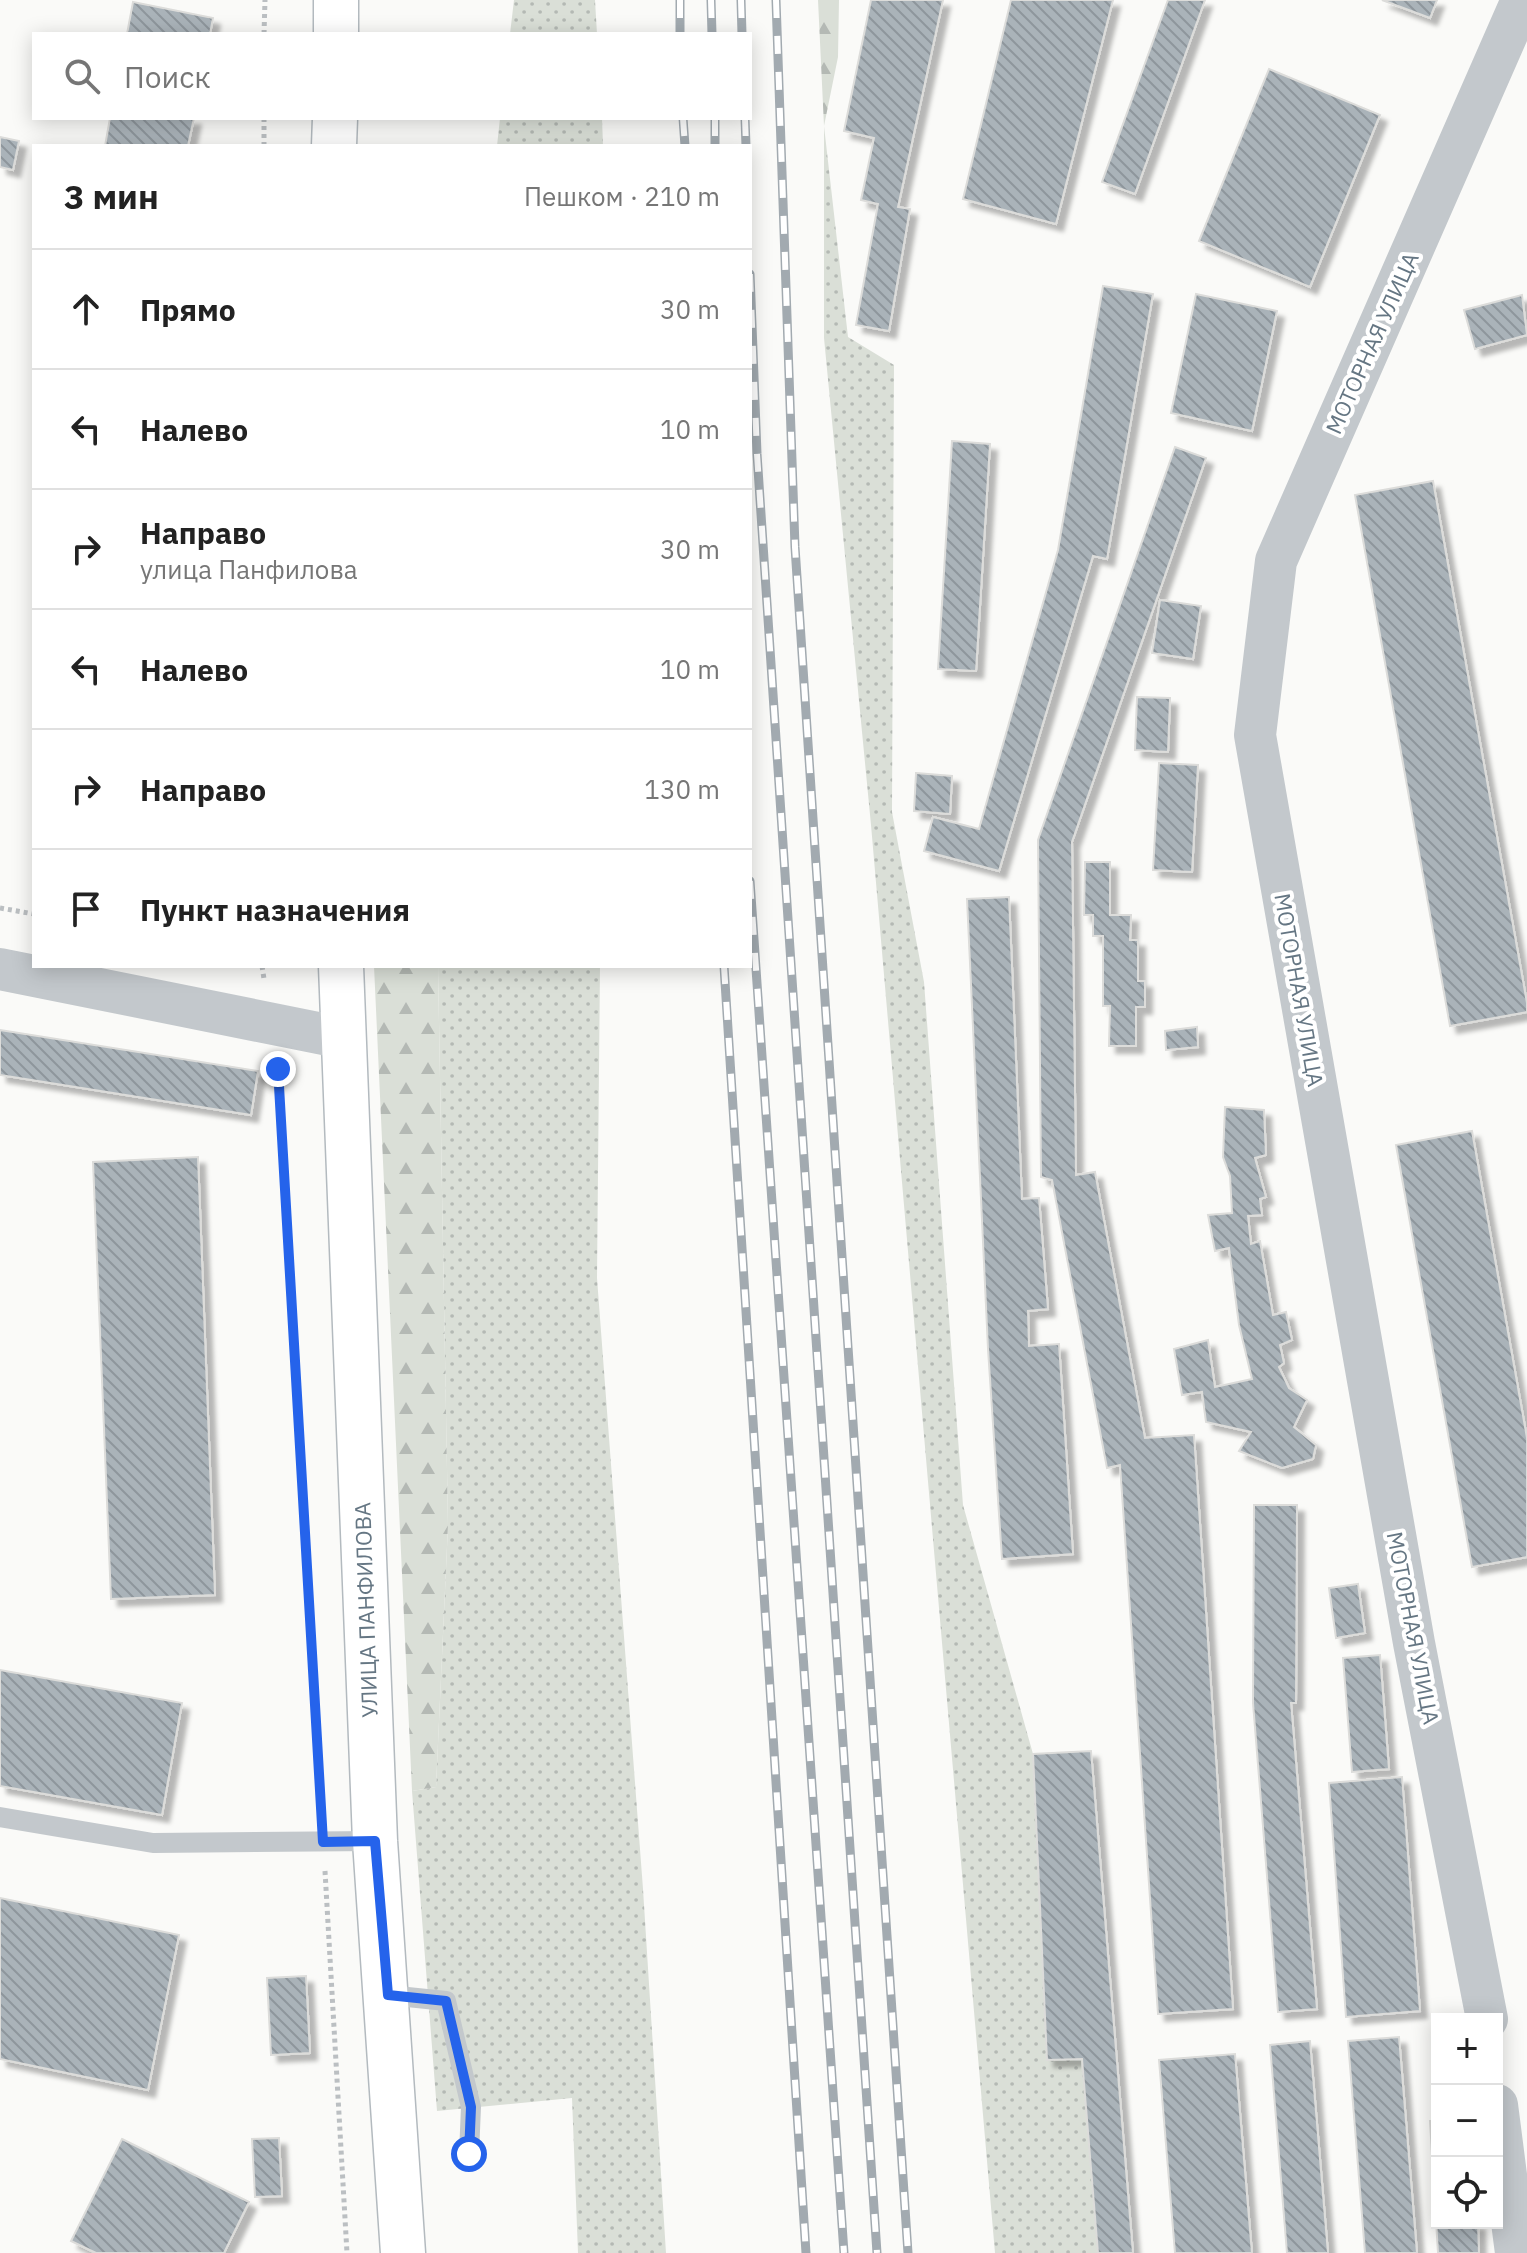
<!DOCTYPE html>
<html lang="ru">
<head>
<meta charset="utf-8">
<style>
  :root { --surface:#fff; --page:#f2f2f2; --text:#222; --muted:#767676; --line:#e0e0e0 }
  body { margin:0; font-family:"IBM Plex Sans",sans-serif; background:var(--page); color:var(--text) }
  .controls { position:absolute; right:24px; bottom:24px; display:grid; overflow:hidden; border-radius:0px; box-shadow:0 4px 20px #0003 }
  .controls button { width:72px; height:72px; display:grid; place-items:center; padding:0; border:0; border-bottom:2px solid var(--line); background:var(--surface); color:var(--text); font:40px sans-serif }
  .stop { position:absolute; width:24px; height:24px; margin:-18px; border:6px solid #2563eb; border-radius:50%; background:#fff }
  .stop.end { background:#2563eb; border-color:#fff; box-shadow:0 2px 8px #0008 }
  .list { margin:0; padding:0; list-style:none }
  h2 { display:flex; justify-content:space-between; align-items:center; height:104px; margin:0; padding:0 32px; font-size:34px }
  h2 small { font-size:26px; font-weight:400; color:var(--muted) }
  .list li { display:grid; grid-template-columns:52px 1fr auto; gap:24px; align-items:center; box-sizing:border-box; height:120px; padding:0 32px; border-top:2px solid var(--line) }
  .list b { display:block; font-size:30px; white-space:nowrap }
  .list p { margin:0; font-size:26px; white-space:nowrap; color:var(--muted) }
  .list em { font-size:26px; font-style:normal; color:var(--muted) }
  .icon { flex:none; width:44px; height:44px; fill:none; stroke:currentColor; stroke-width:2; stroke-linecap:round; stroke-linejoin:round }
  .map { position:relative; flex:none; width:1527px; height:2253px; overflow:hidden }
  .search { position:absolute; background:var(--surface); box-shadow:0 4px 20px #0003; left:32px; top:32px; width:720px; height:88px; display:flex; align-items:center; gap:20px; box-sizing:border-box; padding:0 28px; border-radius:0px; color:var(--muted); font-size:30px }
  .panel { position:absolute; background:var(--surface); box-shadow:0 4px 20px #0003; left:32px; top:144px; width:720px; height:824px; border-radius:0px }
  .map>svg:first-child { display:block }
</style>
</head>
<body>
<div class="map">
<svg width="1527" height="2253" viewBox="0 0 1527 2253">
  <defs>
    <pattern id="grass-dots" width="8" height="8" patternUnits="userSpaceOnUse" patternTransform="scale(2)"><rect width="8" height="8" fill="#dadfd7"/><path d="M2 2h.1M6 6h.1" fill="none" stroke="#b4b9b4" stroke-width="1.8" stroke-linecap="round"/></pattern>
    <pattern id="forest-firs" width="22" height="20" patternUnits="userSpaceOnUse" patternTransform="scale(2)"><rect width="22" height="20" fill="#dadfd7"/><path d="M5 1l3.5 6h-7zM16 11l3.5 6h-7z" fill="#b4b9b4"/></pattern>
    <pattern id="building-back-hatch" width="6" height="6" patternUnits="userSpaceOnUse" patternTransform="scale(2)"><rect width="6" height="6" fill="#aab3b9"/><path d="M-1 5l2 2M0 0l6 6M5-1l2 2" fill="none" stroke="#8e969c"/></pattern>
    <filter id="shadow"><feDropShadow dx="7" dy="7" stdDeviation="2" flood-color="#0004"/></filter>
  </defs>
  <rect width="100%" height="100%" fill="#fafaf8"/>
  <path fill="url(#grass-dots)" d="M514,0H595L597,34H510Z
    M500,118H602L603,146H497Z
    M824,126L848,337L894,365L892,812L924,982L963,1505L1033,1754L1047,2060L1082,2059L1098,2253H995L871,825L824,338Z
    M438,966H600L597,1278L643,1889L666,2253H578L572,2098L437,2111L412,1791L436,1787L448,1525Z"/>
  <path fill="url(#forest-firs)" d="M818,0H839L838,57L824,126Z
    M374,966H438L448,1525L436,1787L412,1791Z"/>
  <path fill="url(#building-back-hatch)" stroke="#dcdcda" stroke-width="2" filter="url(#shadow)" d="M871,0H943L898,207L910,209L889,331L856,325L878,204L861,200L874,138L844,131Z
    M1011,0H1113L1056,224L963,199Z
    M1168,0H1205L1135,194L1102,182Z
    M1382,0H1437L1430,18Z
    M133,2L213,18L210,34H127Z
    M1269,69L1380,115L1310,287L1199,241Z
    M110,118H194L188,146H105Z
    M0,137L19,141L13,170L0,167Z
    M1103,286L1153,294L1107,559L1093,556L999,871L924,851L933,817L979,829L1058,550Z
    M1196,294L1277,311L1252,431L1171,413Z
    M1522,295L1527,335L1475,349L1464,310Z
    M952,441L990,444L976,671L938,669Z
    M1175,447L1206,458L1072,842L1076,1175L1095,1172L1145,1438L1194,1435L1233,2009L1158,2014L1120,1465L1107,1468L1052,1180L1041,1177L1038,840Z
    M1433,481L1527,1003V1012L1450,1026L1355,495Z
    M1160,600L1201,606L1193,659L1152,653Z
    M1137,697L1170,698L1168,752L1135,750Z
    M1159,763L1198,765L1192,872L1153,870Z
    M916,773L952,776L950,814L914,811Z
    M1085,862H1110V915H1131L1130,940H1138V981H1145V1007H1136V1046H1109L1110,1006H1103V936H1093V915H1084Z
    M1009,897L1022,1199L1039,1198L1048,1309L1028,1311L1029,1346L1059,1344L1073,1554L1002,1559L988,1349L967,899Z
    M1197,1027L1198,1047L1166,1050L1165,1031Z
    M0,1030L258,1071L251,1115L0,1075Z
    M1225,1107L1264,1110L1266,1155L1255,1158L1266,1197L1260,1199L1262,1215L1248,1216L1251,1244L1260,1241L1273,1315L1286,1312L1292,1340L1280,1345L1284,1363L1279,1367L1289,1388L1307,1400L1294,1427L1316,1445L1313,1459L1282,1468L1239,1451L1251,1432L1206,1422L1202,1392L1182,1395L1174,1349L1208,1340L1215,1387L1252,1379L1239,1325L1229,1248L1215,1251L1208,1215L1232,1213L1230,1176L1223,1157Z
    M1472,1131L1527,1438V1557L1472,1567L1396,1145Z
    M198,1157L215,1595L111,1599L93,1162Z
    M1254,1505H1297L1296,1703H1291L1317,2009L1278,2012L1253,1703Z
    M1358,1584L1365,1633L1336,1638L1329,1588Z
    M1380,1655L1389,1769L1352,1772L1343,1658Z
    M0,1670L182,1703L162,1815L0,1786Z
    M1091,1751L1133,2253H1098L1082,2059L1047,2060L1033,1754Z
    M1402,1777L1420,2011L1346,2017L1329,1783Z
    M0,1898L179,1935L148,2090L0,2059Z
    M306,1976L310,2053L271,2055L267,1978Z
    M1399,2037L1417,2253H1365L1348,2041Z
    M1310,2041L1328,2253H1287L1270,2045Z
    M1235,2054L1252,2253H1175L1159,2060Z
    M1430,2121H1437V2223H1478L1479,2253H1438Z
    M279,2138L282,2196L255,2197L252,2139Z
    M122,2139L249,2202L224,2253H96L71,2241Z"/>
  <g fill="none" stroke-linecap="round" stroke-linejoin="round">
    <g stroke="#b3babf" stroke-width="47">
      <path id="secondary" d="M336,34V0
        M334,146L335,118
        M341,966L375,1841L403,2253"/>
    </g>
    <path stroke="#bbbfc2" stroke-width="5" stroke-dasharray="4 4" stroke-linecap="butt" d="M264,34L265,0
      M264,146V118
      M0,908L34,914
      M262,966L264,979
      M278,1068L321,1813
      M325,1871L347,2253"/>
    <path stroke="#c3c8cc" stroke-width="20" d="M0,1817L153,1843L375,1841
      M388,1995L446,2001L471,2107L469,2154"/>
    <path stroke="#c3c8cc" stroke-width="42" d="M0,969L343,1038
      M1487,2019L1414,1643L1255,735L1276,561L1522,0
      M1497,2105L1516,2253"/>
    <use href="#secondary" stroke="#fff" stroke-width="44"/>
    <g stroke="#a2aab0" stroke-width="9">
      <path id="rail" d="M680,0V34
        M711,0L712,34
        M741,0L742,34
        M776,0L795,547L908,2253
        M683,118L685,146
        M715,118V146
        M745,118L746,146
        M750,274L757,454L877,2253
        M750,881L844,2253
        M724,966L806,2253"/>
    </g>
    <use href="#rail" stroke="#fff" stroke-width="6" stroke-dasharray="18" stroke-linecap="butt"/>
  </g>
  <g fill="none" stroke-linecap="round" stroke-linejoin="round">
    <path stroke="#2563eb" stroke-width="10" d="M278,1069L323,1842L375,1841L388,1995L446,2001L471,2107L469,2154"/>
  </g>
  <g text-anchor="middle" stroke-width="8" stroke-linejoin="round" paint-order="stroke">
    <g font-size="22" fill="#657683" stroke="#fff">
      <text transform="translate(1372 343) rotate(-66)" y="8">МОТОРНАЯ УЛИЦА</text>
      <text transform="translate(1299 990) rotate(80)" y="8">МОТОРНАЯ УЛИЦА</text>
      <text transform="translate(366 1610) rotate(-92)" y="8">УЛИЦА ПАНФИЛОВА</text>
      <text transform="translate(1413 1628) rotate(79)" y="8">МОТОРНАЯ УЛИЦА</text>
    </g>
  </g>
</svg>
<div class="controls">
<button>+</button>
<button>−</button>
<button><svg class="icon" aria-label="locate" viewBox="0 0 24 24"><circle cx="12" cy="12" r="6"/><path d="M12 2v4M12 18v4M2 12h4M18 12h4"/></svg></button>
</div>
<div class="stop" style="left:469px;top:2154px"></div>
<div class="stop end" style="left:278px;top:1069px"></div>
<div class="search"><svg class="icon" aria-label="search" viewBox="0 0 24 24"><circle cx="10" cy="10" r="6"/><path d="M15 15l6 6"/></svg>Поиск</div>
<section class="panel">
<h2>3 мин<small>Пешком · 210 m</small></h2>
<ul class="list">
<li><svg class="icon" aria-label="ahead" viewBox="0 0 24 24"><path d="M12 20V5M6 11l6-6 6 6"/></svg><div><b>Прямо</b></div><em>30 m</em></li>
<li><svg class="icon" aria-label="left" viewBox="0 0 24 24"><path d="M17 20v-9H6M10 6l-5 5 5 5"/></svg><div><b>Налево</b></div><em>10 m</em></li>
<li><svg class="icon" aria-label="right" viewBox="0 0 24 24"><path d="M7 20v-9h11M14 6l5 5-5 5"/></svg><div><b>Направо</b><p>улица Панфилова</p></div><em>30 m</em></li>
<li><svg class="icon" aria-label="left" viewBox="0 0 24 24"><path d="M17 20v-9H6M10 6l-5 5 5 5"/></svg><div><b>Налево</b></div><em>10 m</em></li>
<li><svg class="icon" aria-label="right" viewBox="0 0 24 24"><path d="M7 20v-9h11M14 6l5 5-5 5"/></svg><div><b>Направо</b></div><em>130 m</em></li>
<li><svg class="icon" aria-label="arrive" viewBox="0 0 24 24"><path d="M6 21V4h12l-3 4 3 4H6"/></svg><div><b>Пункт назначения</b></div></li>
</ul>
</section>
</div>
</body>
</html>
